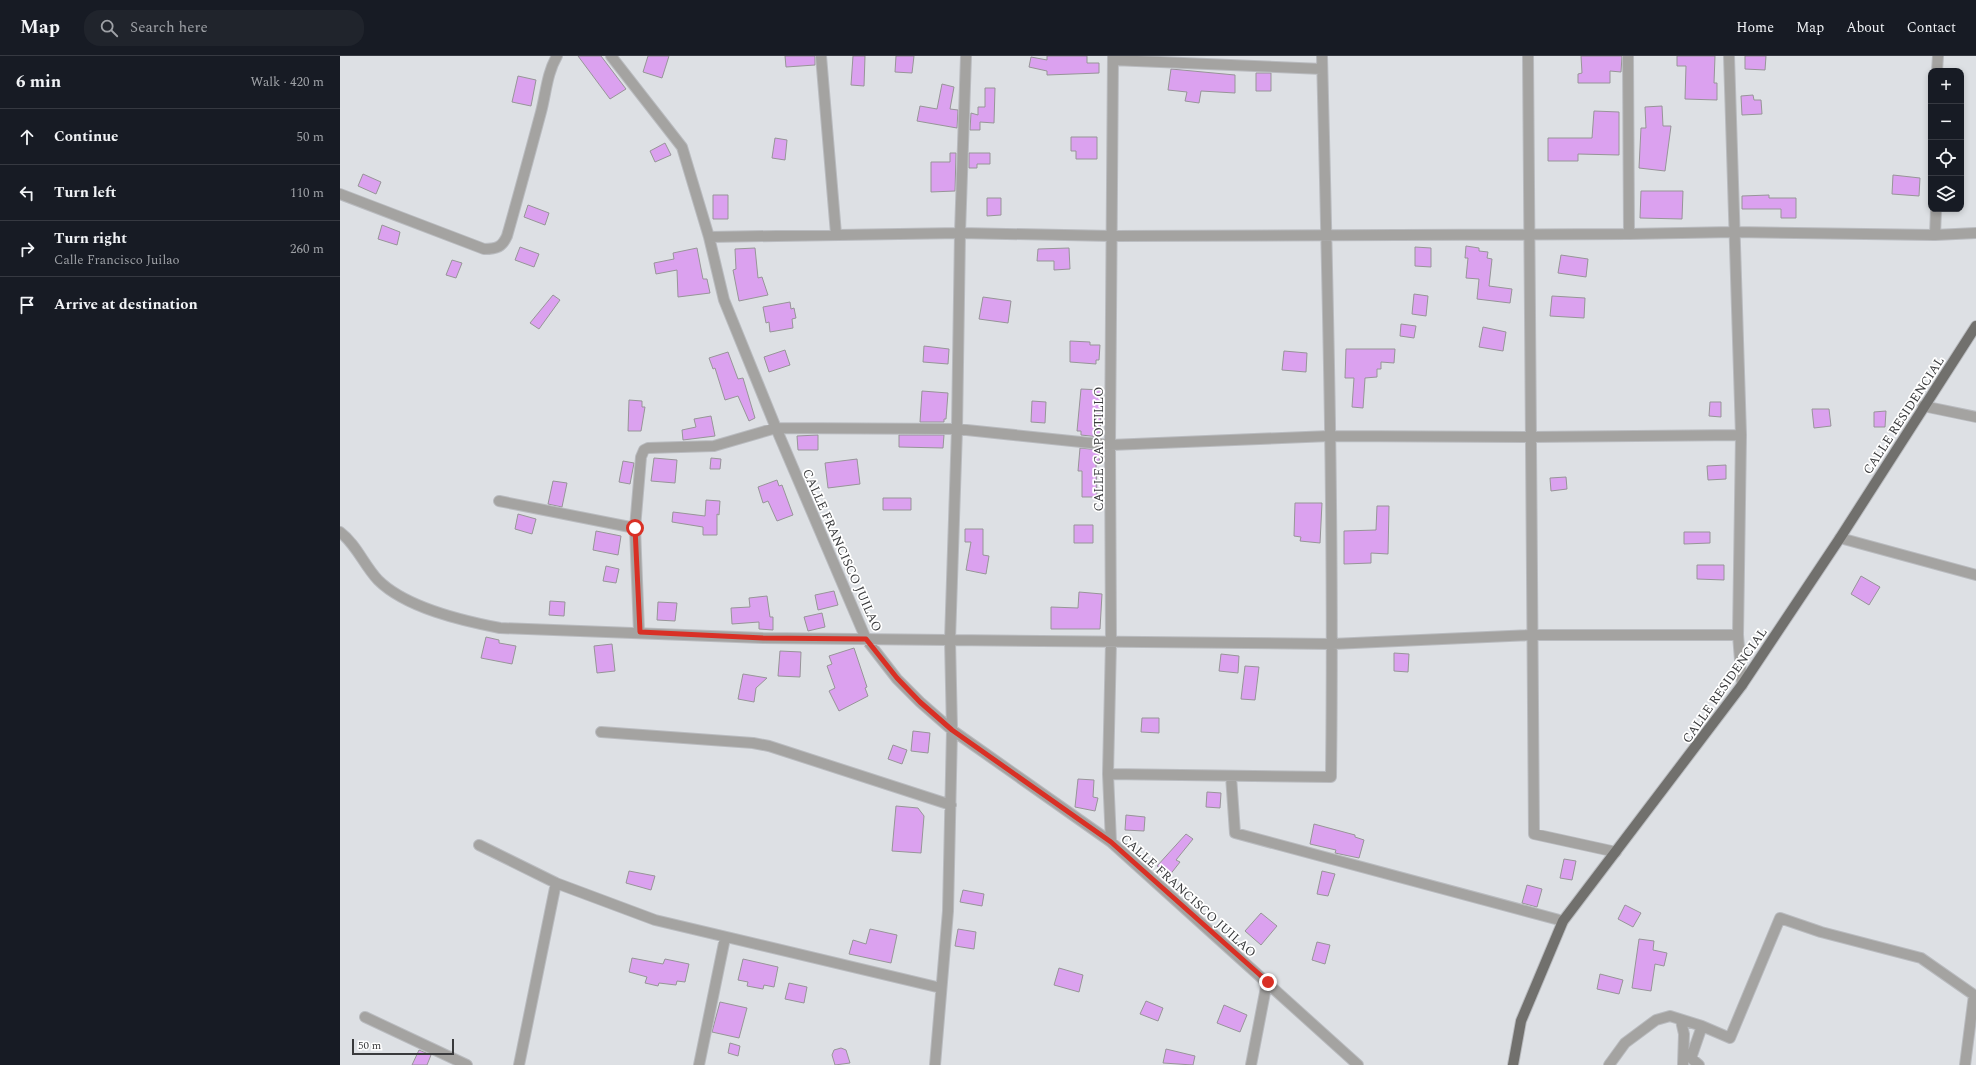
<!DOCTYPE html>
<html lang="en">
<head>
<meta charset="utf-8">
<style>
  :root { --surface:#171b24; --page:#20242c; --text:#f1f3f6; --muted:#9ea1a6; --line:#363941 }
  body { margin:0; font-family:Spectral,serif; background:var(--page); color:var(--text) }
  .controls { position:absolute; right:12px; top:12px; display:grid; overflow:hidden; border-radius:8px; box-shadow:0 2px 6px #0003 }
  .controls button { width:36px; height:36px; display:grid; place-items:center; padding:0; border:0; border-bottom:1px solid var(--line); background:var(--surface); color:var(--text); font:20px sans-serif }
  .scale { position:absolute; left:12px; bottom:10px; width:102px; box-sizing:border-box; padding-left:4px; border:2px solid #393a3c; border-top:0; font-size:11px; line-height:14px; white-space:nowrap; color:#393a3c; -webkit-text-stroke:3px #fff; paint-order:stroke }
  .stop { position:absolute; width:12px; height:12px; margin:-9px; border:3px solid #d93025; border-radius:50%; background:#fff }
  .stop.end { background:#d93025; border-color:#fff; box-shadow:0 1px 4px #0008 }
  .list { margin:0; padding:0; list-style:none }
  h2 { display:flex; justify-content:space-between; align-items:center; height:52px; margin:0; padding:0 16px; font-size:17px }
  h2 small { font-size:13px; font-weight:400; color:var(--muted) }
  .list li { display:grid; grid-template-columns:26px 1fr auto; gap:12px; align-items:center; box-sizing:border-box; height:56px; padding:0 16px; border-top:1px solid var(--line) }
  .list b { display:block; font-size:15px; white-space:nowrap }
  .list p { margin:0; font-size:13px; white-space:nowrap; color:var(--muted) }
  .list em { font-size:13px; font-style:normal; color:var(--muted) }
  .icon { flex:none; width:22px; height:22px; fill:none; stroke:currentColor; stroke-width:2; stroke-linecap:round; stroke-linejoin:round }
  .map { position:relative; flex:none; width:1636px; height:1009px; overflow:hidden }
  header { display:flex; align-items:center; gap:24px; box-sizing:border-box; height:56px; padding:0 20px; background:var(--surface); border-bottom:1px solid var(--line) }
  header strong { font-size:19px }
  nav { display:flex; gap:22px; margin-inline-start:auto; font-size:14px }
  .search { width:280px; height:36px; background:var(--page); display:flex; align-items:center; gap:10px; box-sizing:border-box; padding:0 14px; border-radius:16px; color:var(--muted); font-size:15px }
  main { display:flex }
  aside { flex:1; background:var(--surface) }
  .map>svg:first-child { display:block }
</style>
</head>
<body>
<header>
<strong>Map</strong>
<div class="search"><svg class="icon" aria-label="search" viewBox="0 0 24 24"><circle cx="10" cy="10" r="6"/><path d="M15 15l6 6"/></svg>Search here</div>
<nav><a>Home</a><a>Map</a><a>About</a><a>Contact</a></nav>
</header>
<main>
<aside>
<h2>6 min<small>Walk · 420 m</small></h2>
<ul class="list">
<li><svg class="icon" aria-label="ahead" viewBox="0 0 24 24"><path d="M12 20V5M6 11l6-6 6 6"/></svg><div><b>Continue</b></div><em>50 m</em></li>
<li><svg class="icon" aria-label="left" viewBox="0 0 24 24"><path d="M17 20v-9H6M10 6l-5 5 5 5"/></svg><div><b>Turn left</b></div><em>110 m</em></li>
<li><svg class="icon" aria-label="right" viewBox="0 0 24 24"><path d="M7 20v-9h11M14 6l5 5-5 5"/></svg><div><b>Turn right</b><p>Calle Francisco Juilao</p></div><em>260 m</em></li>
<li><svg class="icon" aria-label="arrive" viewBox="0 0 24 24"><path d="M6 21V4h12l-3 4 3 4H6"/></svg><div><b>Arrive at destination</b></div></li>
</ul>
</aside>
<div class="map">
<svg width="1636" height="1009" viewBox="0 0 1636 1009">
  <rect width="100%" height="100%" fill="#dde0e4"/>
  <path fill="#dba1ef" stroke="#979598" d="M238,0H261L286,33L270,43Z
    M308,0H329L322,22L303,16Z
    M445,0H475V9L446,11Z
    M513,0H525L524,30L511,29Z
    M556,0H574L572,17L555,16Z
    M707,0H747V7H759V17L707,19V15L689,11L691,1L707,4Z
    M1241,0H1282L1281,16L1270,15V27H1238V18L1242,17Z
    M1337,0H1375L1374,27H1377V44L1345,43L1346,10H1337Z
    M1405,0H1426L1425,14L1405,13Z
    M831,13L895,19V37L861,35L859,47L845,45L847,36L828,34Z
    M916,17H931V35H916Z
    M178,20L196,24L191,50L172,46Z
    M602,28L614,31L610,53L618,54L617,72L577,65L580,50L597,53Z
    M645,32H655L654,67L640,66V74H630L631,57L638,59V51H645Z
    M1413,39L1414,44H1421L1422,58L1402,59L1401,40Z
    M1322,50L1323,70H1331L1325,115L1299,112L1301,72H1306L1305,51Z
    M1254,55L1279,56V99L1238,98V105H1208V82H1252Z
    M731,81H757V103H736V95H731Z
    M435,82L447,84L445,104L432,102Z
    M325,87L331,99L315,106L310,95Z
    M610,97H616L615,135L591,136V106H610Z
    M629,97H650V108H637V112H629Z
    M23,118L41,126L36,138L18,130Z
    M1553,119L1580,122L1579,140L1552,138Z
    M1301,135H1343L1342,163L1300,162Z
    M373,139H388V163H373Z
    M1429,139V142H1456V162H1441V153H1402V140Z
    M647,142H661V159L647,160Z
    M188,149L209,157L205,169L184,161Z
    M42,169L60,176L57,189L38,183Z
    M1126,190L1139,192V195L1148,196L1147,202L1152,203L1149,230L1172,233L1170,247L1137,243L1139,223L1126,222L1128,202H1125Z
    M180,191L199,198L194,211L175,204Z
    M1075,191L1091,192V211L1075,210Z
    M357,192L363,223H367L370,237L338,241L337,214L316,218L314,207L334,203L333,197Z
    M415,192L418,222L422,221L428,239L399,245L393,214L396,213L395,193Z
    M729,192L730,213L714,214V205H697L698,193Z
    M1221,199L1248,203L1246,221L1218,217Z
    M112,204L122,207L116,222L106,219Z
    M1074,238L1088,240L1086,260L1072,258Z
    M213,239L220,244L199,273L190,267Z
    M1212,240L1245,242L1244,262L1210,260Z
    M643,241L671,245L668,267L639,263Z
    M450,246L451,253L454,252L456,262L452,263L453,272L430,276L429,266L426,267L423,251Z
    M1061,268L1076,270L1074,282L1060,280Z
    M1143,271L1166,276L1163,295L1139,291Z
    M730,285L750,286V289H760L759,304H756V308L730,306Z
    M584,290L609,293L608,308L583,306Z
    M1006,293H1055L1054,307L1041,306V313H1037V321L1025,322L1023,352L1012,351L1014,322H1005Z
    M445,294L450,309L429,316L424,301Z
    M944,295L967,297L966,316L942,314Z
    M388,296L398,323L403,322L415,362L409,365L398,340L385,344L375,312L373,313L369,302Z
    M741,333L762,334L760,381L741,379V375H737Z
    M582,335L608,337L606,363H604V366H580Z
    M289,344L302,345V351H305L301,375H288Z
    M692,345L706,346L705,367L691,366Z
    M1370,346H1381V361L1369,360Z
    M1472,353H1489L1491,370L1474,372Z
    M1546,355L1545,371H1534V356Z
    M371,360L375,380L343,384L342,374L356,371L354,363Z
    M478,379V394H458L457,380Z
    M559,379H604L603,392L559,391Z
    M740,392L760,394L759,408H756L757,441H742V415H738Z
    M314,402L337,404L335,427L311,425Z
    M371,402L381,403L380,413H370Z
    M517,403L520,428L488,432L485,407Z
    M283,405L294,407L290,428L279,426Z
    M1386,409V423L1368,424L1367,410Z
    M1226,421L1227,433L1211,435L1210,422Z
    M437,424L439,430L442,429L453,459L437,465L428,445L423,447L418,431Z
    M213,425L227,427L222,451L208,448Z
    M543,442H571V454H543Z
    M366,444L380,445L379,459L377,458V479H363V471L332,466L333,456L365,460Z
    M955,447H982L980,487L960,485L961,481L954,480Z
    M1037,450H1049L1048,498L1031,497V507L1004,508V475L1036,474Z
    M178,458L196,463L192,478L175,473Z
    M734,469H753V487H734Z
    M625,473H643V499L649,500L646,518L626,514L631,486H625Z
    M256,475L281,480L278,499L253,494Z
    M1344,476H1370V487L1344,488Z
    M1357,509H1384V524L1357,523Z
    M266,510L279,513L276,527L263,525Z
    M1521,520L1540,531L1529,549L1511,538Z
    M494,535L498,549L478,554L475,539Z
    M739,536L762,538L760,573H711V551L738,552Z
    M427,540L430,561H433V574L419,573V566L392,568L391,552L410,551L409,542Z
    M210,545L225,546L224,560L209,559Z
    M318,546L337,547L335,565L317,564Z
    M482,557L485,571L468,575L464,561Z
    M146,581L159,584V587L176,590L172,608L141,602Z
    M272,588L275,615L257,617L254,590Z
    M514,592L527,631L525,632L528,640L499,655L489,635L495,632L487,610L492,608L489,600Z
    M440,595L461,596L460,621L438,620Z
    M1054,597L1069,598L1068,616L1054,615Z
    M881,598L899,600L898,617L879,615Z
    M905,610L919,611L915,644L901,643Z
    M403,618L427,622L416,632L414,646L398,643Z
    M802,662H819V677L801,676Z
    M573,675L590,677L588,697L571,695Z
    M553,689L567,694L562,708L548,703Z
    M738,723L754,724L753,741L758,742L755,755L735,751Z
    M867,736L881,737L880,752L866,751Z
    M556,750L578,752L584,760L581,797L552,795Z
    M786,759L805,761L804,775L785,774Z
    M974,768L1015,779V781L1024,784L1019,802L995,797L996,794L970,788Z
    M846,778L853,783L836,804L840,806L829,820L817,810Z
    M1224,803L1236,805L1232,824L1220,822Z
    M289,815L315,820L311,834L286,827Z
    M982,815L995,818L988,840L977,838Z
    M1187,829L1202,833L1197,851L1182,847Z
    M623,834L644,838L642,850L620,846Z
    M1285,849L1301,857L1293,871L1278,863Z
    M921,857L937,870L921,889L905,875Z
    M530,873L557,879L551,907L509,898L513,884L526,888Z
    M618,873L636,876L634,893L615,890Z
    M1299,883L1314,885L1313,894L1327,897L1324,910L1315,908L1311,935L1292,932Z
    M977,886L990,889L985,908L972,904Z
    M292,902L323,908L325,903L349,908L345,926L337,925L336,929L319,927L318,930L305,927L307,921L289,916Z
    M403,903L438,911L434,931L424,929L423,933L407,930L408,926L398,924Z
    M719,912L743,919L739,936L714,929Z
    M1260,918L1283,924L1279,938L1257,933Z
    M449,927L467,931L464,947L445,943Z
    M806,945L823,952L818,965L800,958Z
    M380,946L407,952L399,982L372,976Z
    M884,949L907,959L900,976L877,967Z
    M390,987L400,990L398,1000L388,997Z
    M501,992L506,994L510,1007L495,1009L492,999L494,994Z
    M826,993L855,1000L853,1009L823,1007Z
    M79,994L91,999L87,1009H72Z"/>
  <g fill="none" stroke-linecap="round" stroke-linejoin="round">
    <g stroke="#b9bbbf" stroke-width="12">
      <path id="minor" d="M271,0L342,91L369,181L384,244L436,372L526,583L557,623L580,646L612,674L771,786L1018,1009
        M481,0L496,178
        M1188,0L1194,778L1276,796
        M1288,0L1289,178
        M1389,0L1401,379L1398,579L1402,629
        M773,4L982,13
        M1597,15L1598,0
        M0,138L144,193C157,193 162,191 167,180C179,138 190,97 201,56C206,37 207,17 217,0
        M1595,179L1596,153
        M369,181L620,177L773,180L1289,178L1394,176L1595,179L1636,177
        M1583,350L1636,361
        M159,445L295,472
        M0,476C16,488 24,509 38,524C66,552 123,565 160,572L423,582L992,588L1191,579H1398
        M1500,482L1636,519
        M299,576L295,472L301,401L304,394L308,392L374,390L436,372L617,373L770,389L990,380L1190,381L1401,379
        M261,676L413,687L429,690L611,749
        M768,718L991,721C994,481 988,240 982,0
        M891,720L895,777L1223,865
        M771,786L768,718L771,586L770,389L773,0
        M139,789L216,827L315,864L601,932
        M25,961L127,1009
        M1341,965L1344,978L1343,1009
        M179,1009L216,827
        M359,1009L385,882
        M595,1009L608,855L612,674L610,584L617,373L620,177L626,0
        M911,1009L927,926
        M1269,1009L1285,987L1316,964L1330,960L1362,970
        M1359,1009L1351,1002L1362,970L1390,982L1440,862L1481,876L1581,902L1634,939L1625,1009"/>
    </g>
    <g stroke="#b9bbbf" stroke-width="12">
      <path id="major" d="M1173,1009L1181,965L1223,865L1402,629L1500,482L1636,270"/>
    </g>
    <use href="#minor" stroke="#a4a3a1" stroke-width="10"/>
    <use href="#major" stroke="#71706d" stroke-width="10"/>
  </g>
  <g fill="none" stroke-linecap="round" stroke-linejoin="round">
    <path stroke="#d93025" stroke-width="5" d="M295,472L300,576L423,582L526,583L557,622L580,646L612,674L771,786L928,926"/>
  </g>
  <g text-anchor="middle" stroke-width="3.5" stroke-linejoin="round" paint-order="stroke">
    <g font-size="13" fill="#393a3c" stroke="#fff">
      <text transform="translate(1563 359) rotate(-57)" y="5">CALLE RESIDENCIAL</text>
      <text transform="translate(758 393) rotate(-90)" y="5">CALLE CAPOTILLO</text>
      <text transform="translate(503 494) rotate(66)" y="5">CALLE FRANCISCO JUILAO</text>
      <text transform="translate(1384 629) rotate(-55)" y="5">CALLE RESIDENCIAL</text>
      <text transform="translate(849 839) rotate(42)" y="5">CALLE FRANCISCO JUILAO</text>
    </g>
  </g>
</svg>
<div class="controls">
<button>+</button>
<button>−</button>
<button><svg class="icon" aria-label="locate" viewBox="0 0 24 24"><circle cx="12" cy="12" r="6"/><path d="M12 2v4M12 18v4M2 12h4M18 12h4"/></svg></button>
<button><svg class="icon" aria-label="layers" viewBox="0 0 24 24"><path d="M12 4l9 5-9 5-9-5zM3 14l9 5 9-5"/></svg></button>
</div>
<div class="scale">50 m</div>
<div class="stop" style="left:295px;top:472px"></div>
<div class="stop end" style="left:928px;top:926px"></div>
</div>
</main>
</body>
</html>
